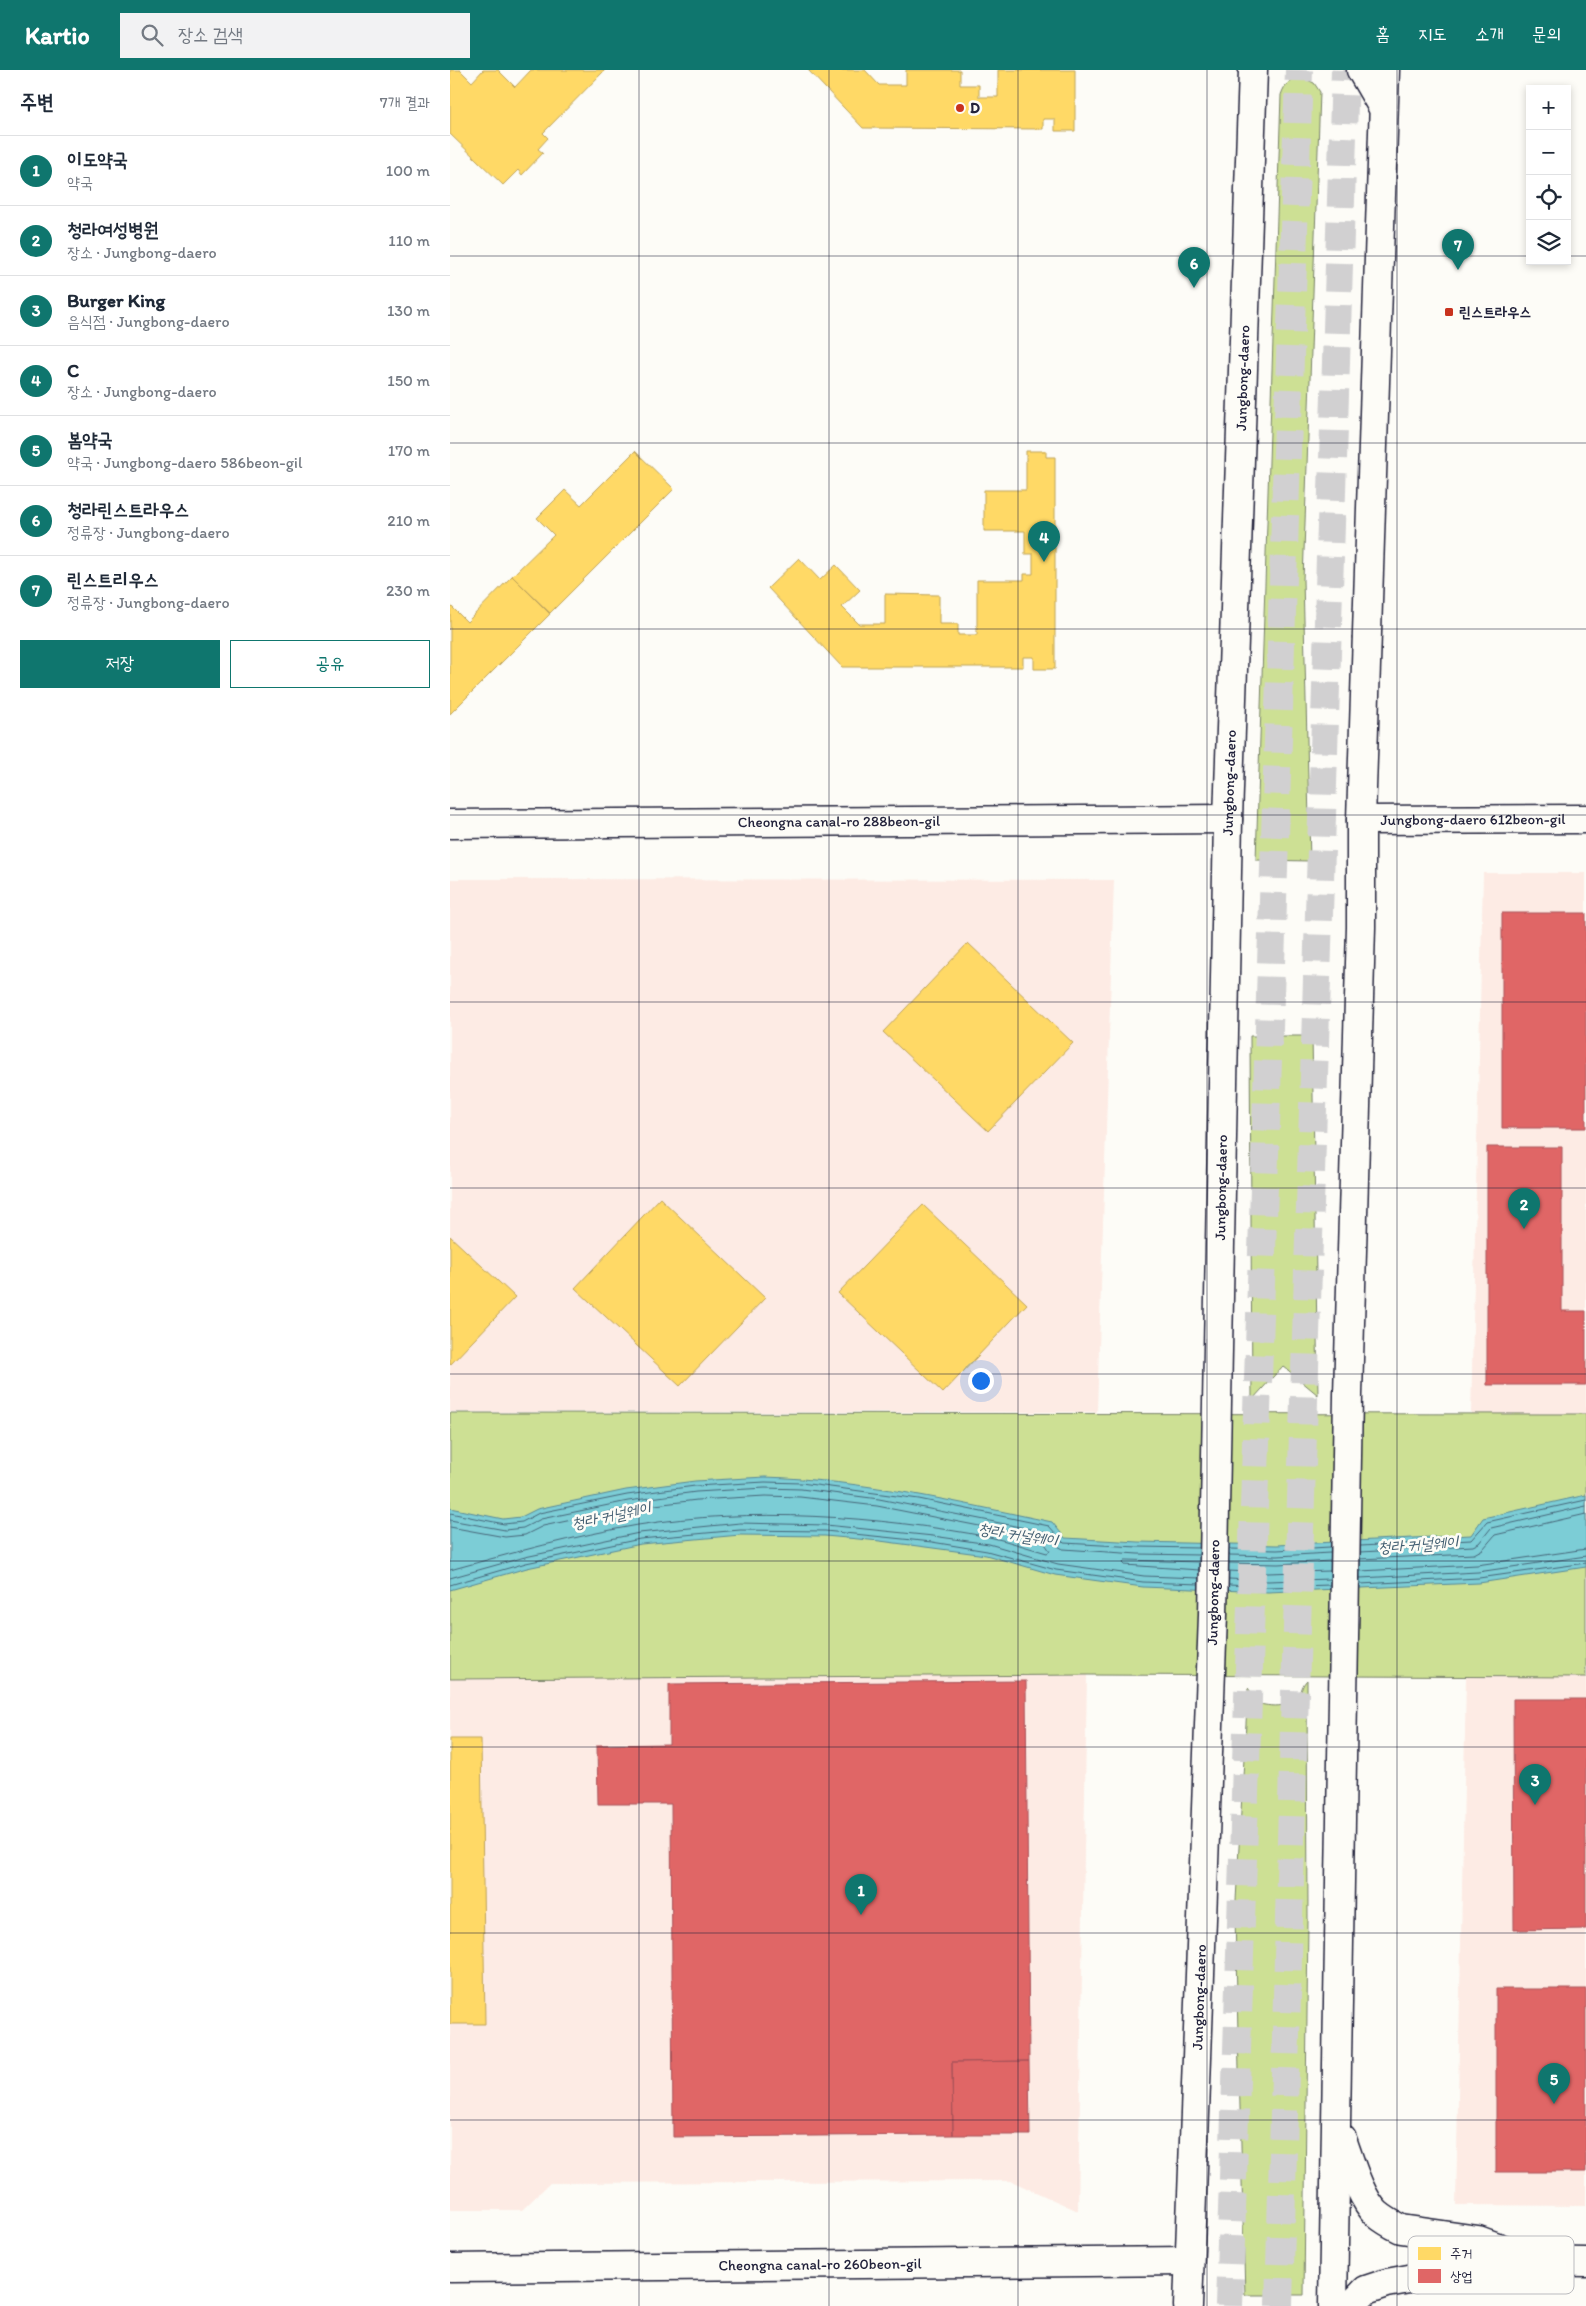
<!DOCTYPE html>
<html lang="ko">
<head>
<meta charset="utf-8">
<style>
  :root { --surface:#fff; --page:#f2f2f3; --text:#1f2937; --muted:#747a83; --line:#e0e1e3; --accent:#0f766e }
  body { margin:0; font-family:Itim,"Poor Story",sans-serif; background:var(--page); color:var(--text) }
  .controls { position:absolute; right:15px; top:15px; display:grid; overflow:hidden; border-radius:0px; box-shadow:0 2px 8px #0003 }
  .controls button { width:45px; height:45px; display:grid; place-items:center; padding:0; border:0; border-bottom:1px solid var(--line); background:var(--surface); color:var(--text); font:25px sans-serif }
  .you { position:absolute; left:530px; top:1310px; width:18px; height:18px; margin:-12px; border:4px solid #fff; border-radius:50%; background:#1a73e8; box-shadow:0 0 0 8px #1a73e833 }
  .badge { display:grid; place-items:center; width:32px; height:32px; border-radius:50%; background:var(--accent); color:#fff; font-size:16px; font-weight:700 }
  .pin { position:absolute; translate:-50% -41px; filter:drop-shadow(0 1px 2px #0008) }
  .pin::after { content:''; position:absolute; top:26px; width:18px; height:15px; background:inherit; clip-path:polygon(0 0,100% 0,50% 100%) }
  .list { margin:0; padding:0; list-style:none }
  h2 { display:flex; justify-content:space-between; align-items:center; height:65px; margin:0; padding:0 20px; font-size:21px }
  h2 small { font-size:16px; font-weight:400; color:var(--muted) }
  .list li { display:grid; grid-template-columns:32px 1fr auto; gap:15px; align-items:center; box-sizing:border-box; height:70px; padding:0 20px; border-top:1px solid var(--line) }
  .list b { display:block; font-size:19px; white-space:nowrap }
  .list p { margin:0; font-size:16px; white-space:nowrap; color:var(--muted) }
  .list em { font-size:16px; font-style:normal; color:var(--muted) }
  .actions { display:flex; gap:10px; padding:15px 20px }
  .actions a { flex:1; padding:11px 0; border:1px solid var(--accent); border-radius:0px; text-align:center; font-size:18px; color:var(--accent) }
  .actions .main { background:var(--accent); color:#fff }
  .icon { flex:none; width:28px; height:28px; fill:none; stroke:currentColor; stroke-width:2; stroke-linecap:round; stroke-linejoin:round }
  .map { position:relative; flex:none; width:1136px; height:2236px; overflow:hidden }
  header { display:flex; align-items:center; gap:30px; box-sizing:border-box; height:70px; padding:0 25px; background:var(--accent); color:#fff }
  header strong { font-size:24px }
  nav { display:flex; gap:28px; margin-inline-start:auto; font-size:18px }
  .search { width:350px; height:45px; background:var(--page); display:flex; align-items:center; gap:12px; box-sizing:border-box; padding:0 18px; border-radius:0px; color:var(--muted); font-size:19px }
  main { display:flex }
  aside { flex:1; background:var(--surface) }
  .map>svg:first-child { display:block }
</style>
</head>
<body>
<header>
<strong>Kartio</strong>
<div class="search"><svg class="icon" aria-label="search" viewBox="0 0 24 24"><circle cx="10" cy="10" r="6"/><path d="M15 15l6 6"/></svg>장소 검색</div>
<nav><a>홈</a><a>지도</a><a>소개</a><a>문의</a></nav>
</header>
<main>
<aside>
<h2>주변<small>7개 결과</small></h2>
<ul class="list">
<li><span class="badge">1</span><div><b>이도약국</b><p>약국</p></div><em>100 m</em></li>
<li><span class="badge">2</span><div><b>청라여성병원</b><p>장소 · Jungbong-daero</p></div><em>110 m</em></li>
<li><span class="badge">3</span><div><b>Burger King</b><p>음식점 · Jungbong-daero</p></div><em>130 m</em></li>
<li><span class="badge">4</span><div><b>C</b><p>장소 · Jungbong-daero</p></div><em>150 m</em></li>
<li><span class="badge">5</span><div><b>봄약국</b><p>약국 · Jungbong-daero 586beon-gil</p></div><em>170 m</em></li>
<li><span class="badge">6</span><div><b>청라린스트라우스</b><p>정류장 · Jungbong-daero</p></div><em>210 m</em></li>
<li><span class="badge">7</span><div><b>린스트리우스</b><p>정류장 · Jungbong-daero</p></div><em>230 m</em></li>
</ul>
<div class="actions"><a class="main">저장</a><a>공유</a></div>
</aside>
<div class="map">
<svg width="1136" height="2236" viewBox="0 0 1136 2236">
  <rect width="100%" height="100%" fill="#fdfcf7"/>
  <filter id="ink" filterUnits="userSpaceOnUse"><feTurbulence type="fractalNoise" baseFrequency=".02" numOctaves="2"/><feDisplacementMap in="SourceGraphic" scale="10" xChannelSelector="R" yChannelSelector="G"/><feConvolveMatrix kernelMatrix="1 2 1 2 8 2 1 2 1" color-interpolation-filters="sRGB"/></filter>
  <g filter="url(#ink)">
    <path fill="#fdebe4" d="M1033,803H1136V1344L1021,1345Z
      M0,809L664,810L647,1342H0Z
      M637,1605L628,2141L561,2111L100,2113L72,2140H0V1609Z
      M1016,1607H1136V2136L1006,2135Z"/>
    <path fill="#cde094" stroke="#788168" d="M853,8L864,13L870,22L853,510L860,791L806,790L831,25C835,13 840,9 853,8Z
      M800,966H862L868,1325L833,1296L802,1330Z
      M0,1343L1136,1344V1607L637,1605L0,1609Z
      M857,1610L858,1849L854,2225H795L785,1848L798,1618L810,1634C823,1637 840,1638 849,1625C852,1620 852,1615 857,1610Z"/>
    <path fill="#7ccdd6" stroke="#588998" d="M315,1407C412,1410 507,1432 602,1452L615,1468L688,1472L827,1475L1021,1465L1033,1448L1136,1425V1497L1029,1513L818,1522L693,1517L605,1505L536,1485L430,1471L375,1466L290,1465L191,1474L77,1498L0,1520V1438L53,1449L71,1447L87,1439L176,1420L245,1411Z"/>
    <path fill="#ffd966" stroke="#bda259" d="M0,0H10L22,12L33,0H48L65,17L81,0H155L93,63L98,68L88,79L93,83L72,105L68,100L53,115L0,64Z
      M358,0H415L429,15H456V0H510V15H529V27H548V0H625V61H605V49H593V59L413,58Z
      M185,381L224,419L100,543L62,506L104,465L87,448L115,420L131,435Z
      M576,381H596V387H605V599H584V587H573V597H392L318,518L349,488L370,510L386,495L410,520L392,537L409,554H435V524L489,525V554H508V565H527V510H574V504H583V484H575V461H534V420H576Z
      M62,506L100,544L0,644V535L17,552Z
      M518,873L623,973L538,1061L433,962Z
      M210,1128L315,1228L230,1316L125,1218Z
      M473,1135L577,1234L493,1323L388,1223Z
      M0,1166L65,1227L0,1295Z
      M0,1669H31L35,1954H0Z"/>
    <path fill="#e06666" stroke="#a75259" d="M1052,843H1136V1058H1052Z
      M1037,1077H1112V1241H1136V1315H1037Z
      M576,1611L579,1991L502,1992L503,2065L223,2067L221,1734H148L147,1675L219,1674V1614Z
      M1063,1629H1136V1859L1064,1860Z
      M1046,1919H1136V2102H1046Z
      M579,1991L580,2065H503L502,1992Z"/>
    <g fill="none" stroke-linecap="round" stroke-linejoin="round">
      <path stroke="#466679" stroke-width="1" d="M0,1443L54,1454L72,1452L89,1443L177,1425L245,1416L315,1412L351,1413L469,1429L599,1456L614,1473L688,1477L749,1478
        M0,1450L55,1460L73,1458L91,1449L178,1431L246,1422L315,1418L351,1419L429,1429L595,1462L606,1475L613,1479L688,1484L749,1485
        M0,1457L55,1467L75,1465L93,1456L179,1438L247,1430L315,1426L350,1427L427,1436L591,1468L600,1481L597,1483C578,1478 559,1471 539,1467C429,1446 299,1437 188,1455C124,1466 62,1483 0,1500
        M911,1476L1021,1470L1037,1452L1136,1430
        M779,1479L827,1480L880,1477
        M910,1482L1023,1476L1029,1473L1041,1458L1136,1436
        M779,1485L828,1486L880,1483
        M910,1489L1024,1484L1033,1479L1045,1465L1136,1444
        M779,1493L828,1494L880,1491
        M749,1500L675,1495L673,1493L675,1490L749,1492
        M779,1501L818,1503L880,1501
        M910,1501L1027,1495L1136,1479
        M0,1508L75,1487L189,1463L290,1453L376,1455L483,1466L539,1474L608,1494L694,1506L749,1508
        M910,1508L1028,1502L1136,1486
        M779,1509L818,1511L880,1509
        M910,1514L1029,1508L1136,1493
        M0,1515L76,1493L190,1469L290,1460L375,1461L482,1472L537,1481L606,1500L693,1512L749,1514
        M779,1515L818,1517L880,1515"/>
      <path stroke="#d1d0d1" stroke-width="28" stroke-dasharray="28 14" stroke-linecap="butt" d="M779,2236L849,0
        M829,2236L844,1655L895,0"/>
      <g stroke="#22223b" stroke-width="31">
        <g id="street">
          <path id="s1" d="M911,750L1136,749"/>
          <path id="s2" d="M0,754L778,749"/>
          <path d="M1086,2191L1136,2192"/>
          <path id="s3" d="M0,2198L739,2191"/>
        </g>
      </g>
      <g stroke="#22223b" stroke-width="31">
        <g id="secondary">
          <path d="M911,0L933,38"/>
          <path d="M892,2069C900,2091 910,2128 927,2144C934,2150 943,2155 951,2159L1028,2170L1086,2191"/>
          <path id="s4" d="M738,2236L763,1545L778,749L803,0"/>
          <path d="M883,2236L898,1325L911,857V750L935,0"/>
          <path d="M901,2236L916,2220L937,2213L986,2204L1082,2191"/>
        </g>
      </g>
      <use href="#street" stroke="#fdfcf7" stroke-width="28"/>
      <use href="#secondary" stroke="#fdfcf7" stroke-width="28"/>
    </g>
  </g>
  <path fill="none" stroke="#22223b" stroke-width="1" stroke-opacity="0.55" d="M189,0V2236M379,0V2236M568,0V2236M757,0V2236M947,0V2236M0,186H1080M1117,186H1136M0,373H1136M0,559H1136M0,745H1136M0,932H1136M0,1118H1136M0,1304H1136M0,1491H1136M0,1677H1136M0,1863H1136M0,2050H1136"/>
  <g fill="#c8321e" stroke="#fdfcf7" stroke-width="2">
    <circle cx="510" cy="38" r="5"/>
    <rect x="994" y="237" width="10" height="10" rx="2.5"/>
  </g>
  <g text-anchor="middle" stroke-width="5" stroke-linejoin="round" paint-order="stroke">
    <g font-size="15" font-weight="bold" fill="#22223b" stroke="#fdfcf7" text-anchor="start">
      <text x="520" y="43">D</text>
      <text x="1009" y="247">린스트라우스</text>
    </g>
    <g font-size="15" fill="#22223b" stroke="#fdfcf7">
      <text dy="5" stroke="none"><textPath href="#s4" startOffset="1929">Jungbong-daero</textPath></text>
      <text dy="5" stroke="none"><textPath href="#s4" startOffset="1524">Jungbong-daero</textPath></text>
      <text dy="5" stroke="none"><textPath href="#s1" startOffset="112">Jungbong-daero 612beon-gil</textPath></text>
      <text dy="5" stroke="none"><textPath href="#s2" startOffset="389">Cheongna canal-ro 288beon-gil</textPath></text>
      <text dy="5" stroke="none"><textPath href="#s4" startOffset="1119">Jungbong-daero</textPath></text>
      <text dy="5" stroke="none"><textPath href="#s4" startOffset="714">Jungbong-daero</textPath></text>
      <text dy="5" stroke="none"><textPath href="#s4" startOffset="309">Jungbong-daero</textPath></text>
      <text dy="5" stroke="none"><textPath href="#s3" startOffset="370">Cheongna canal-ro 260beon-gil</textPath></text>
    </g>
    <g font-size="16" font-style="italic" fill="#425e71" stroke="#fdfcf7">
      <text transform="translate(161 1445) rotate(-12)" y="6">청라 커널웨이</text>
      <text transform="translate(568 1464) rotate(9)" y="6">청라 커널웨이</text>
      <text transform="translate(968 1474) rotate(-4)" y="6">청라 커널웨이</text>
    </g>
  </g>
  <rect x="958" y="2166" width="166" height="58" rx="8" fill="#fdfcf7" stroke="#bbbbbf" stroke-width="1"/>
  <rect x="968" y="2177" width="23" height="13" fill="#ffd966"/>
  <rect x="968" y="2199" width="23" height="14" fill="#e06666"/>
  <g font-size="14" fill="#22223b">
    <text x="1000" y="2188">주거</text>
    <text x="1000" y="2211">상업</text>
  </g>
</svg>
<div class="controls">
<button>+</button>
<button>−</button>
<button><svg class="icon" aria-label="locate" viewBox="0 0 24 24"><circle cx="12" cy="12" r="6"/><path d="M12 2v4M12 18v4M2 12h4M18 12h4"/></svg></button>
<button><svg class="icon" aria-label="layers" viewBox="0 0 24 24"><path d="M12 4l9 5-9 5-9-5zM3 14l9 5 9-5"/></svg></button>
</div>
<div class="you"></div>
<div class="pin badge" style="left:411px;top:1845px">1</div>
<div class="pin badge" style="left:1074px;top:1159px">2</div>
<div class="pin badge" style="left:1085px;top:1735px">3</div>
<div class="pin badge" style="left:594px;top:492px">4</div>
<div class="pin badge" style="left:1104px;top:2034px">5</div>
<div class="pin badge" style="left:744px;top:218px">6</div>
<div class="pin badge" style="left:1008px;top:200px">7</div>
</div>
</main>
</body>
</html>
